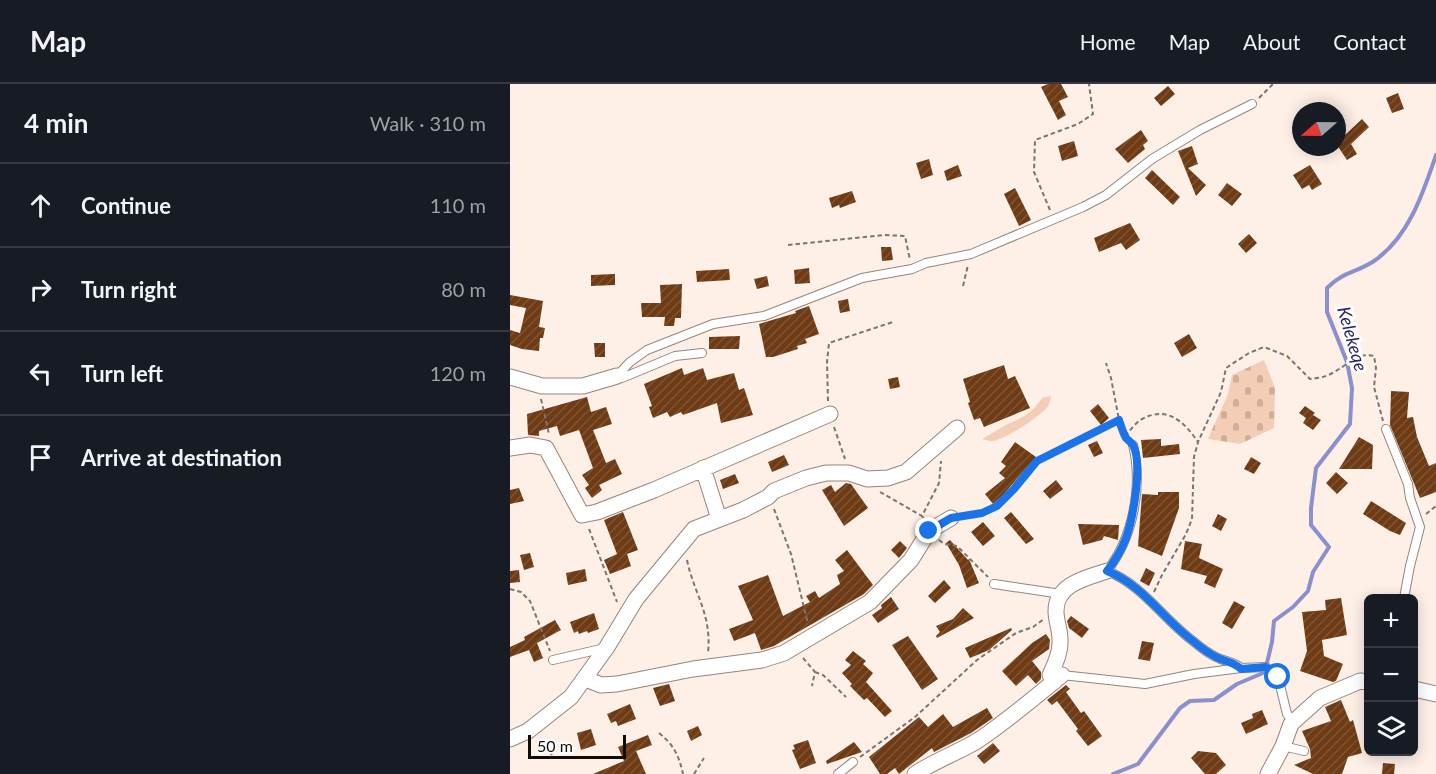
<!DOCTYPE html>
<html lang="en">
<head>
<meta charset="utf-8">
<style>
  :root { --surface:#171b24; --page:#242831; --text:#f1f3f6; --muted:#9ea1a6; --line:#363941 }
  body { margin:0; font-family:Lato,sans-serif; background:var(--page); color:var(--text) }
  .controls { position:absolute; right:18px; bottom:18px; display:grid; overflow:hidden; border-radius:9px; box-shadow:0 3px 15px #0003 }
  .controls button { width:54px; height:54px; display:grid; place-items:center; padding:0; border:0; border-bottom:2px solid var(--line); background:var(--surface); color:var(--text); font:30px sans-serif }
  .compass { position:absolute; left:782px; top:18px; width:54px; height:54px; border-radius:50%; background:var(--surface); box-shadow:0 3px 15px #0003; rotate:250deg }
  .scale { position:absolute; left:18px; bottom:15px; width:98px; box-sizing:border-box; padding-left:6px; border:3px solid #100b07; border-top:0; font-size:16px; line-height:21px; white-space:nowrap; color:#100b07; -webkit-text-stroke:4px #fff; paint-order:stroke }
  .stop { position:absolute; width:18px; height:18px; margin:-14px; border:4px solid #1a73e8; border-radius:50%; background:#fff }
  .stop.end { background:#1a73e8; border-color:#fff; box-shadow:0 2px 6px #0008 }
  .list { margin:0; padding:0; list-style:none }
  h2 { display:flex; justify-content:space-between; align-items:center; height:78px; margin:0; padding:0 24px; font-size:26px }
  h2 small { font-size:20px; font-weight:400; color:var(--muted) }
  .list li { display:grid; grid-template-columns:39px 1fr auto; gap:18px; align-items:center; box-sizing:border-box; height:84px; padding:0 24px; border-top:2px solid var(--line) }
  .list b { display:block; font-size:22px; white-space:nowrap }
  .list em { font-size:20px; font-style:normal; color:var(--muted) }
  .icon { flex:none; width:33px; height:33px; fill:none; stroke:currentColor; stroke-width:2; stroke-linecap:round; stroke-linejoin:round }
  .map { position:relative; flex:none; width:926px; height:690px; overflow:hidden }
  header { display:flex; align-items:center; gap:36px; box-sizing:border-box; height:84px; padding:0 30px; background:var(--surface); border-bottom:2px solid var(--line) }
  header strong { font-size:28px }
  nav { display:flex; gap:33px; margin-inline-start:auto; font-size:21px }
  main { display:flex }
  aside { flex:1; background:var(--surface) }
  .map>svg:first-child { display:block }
</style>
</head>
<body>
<header>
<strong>Map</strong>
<nav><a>Home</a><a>Map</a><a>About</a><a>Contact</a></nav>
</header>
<main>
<aside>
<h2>4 min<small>Walk · 310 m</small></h2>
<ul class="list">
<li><svg class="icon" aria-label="ahead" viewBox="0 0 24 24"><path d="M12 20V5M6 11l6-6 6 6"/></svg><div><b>Continue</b></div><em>110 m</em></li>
<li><svg class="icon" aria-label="right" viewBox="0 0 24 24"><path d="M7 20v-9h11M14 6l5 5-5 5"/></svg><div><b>Turn right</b></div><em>80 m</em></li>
<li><svg class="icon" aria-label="left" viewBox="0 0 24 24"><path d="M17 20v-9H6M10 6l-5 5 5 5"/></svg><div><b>Turn left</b></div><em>120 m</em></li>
<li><svg class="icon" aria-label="arrive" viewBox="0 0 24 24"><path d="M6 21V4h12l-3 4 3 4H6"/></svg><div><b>Arrive at destination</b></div></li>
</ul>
</aside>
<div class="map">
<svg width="926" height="690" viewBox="0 0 926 690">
  <defs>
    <pattern id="cemetery-stones" width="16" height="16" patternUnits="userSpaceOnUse" patternTransform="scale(1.5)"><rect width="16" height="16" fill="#f3cdb5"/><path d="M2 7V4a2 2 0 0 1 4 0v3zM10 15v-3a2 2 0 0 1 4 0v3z" fill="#cfaf9a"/></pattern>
    <pattern id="building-hatch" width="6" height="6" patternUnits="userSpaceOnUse" patternTransform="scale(1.5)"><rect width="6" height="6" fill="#6e3b14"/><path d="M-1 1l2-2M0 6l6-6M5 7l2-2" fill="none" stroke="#7d5434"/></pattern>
  </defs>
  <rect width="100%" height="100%" fill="#fef0e7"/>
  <path fill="#f3cdb5" d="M541,312C540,315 540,319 538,322C532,332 494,356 482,357C478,357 476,356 472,355C480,351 486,346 494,342C513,332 519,333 532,314Z"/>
  <path fill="url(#cemetery-stones)" d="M754,276L765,304L764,344L730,360L698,355L718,310L722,291Z"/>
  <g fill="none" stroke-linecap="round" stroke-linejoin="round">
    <path stroke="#8a90cc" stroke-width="4" d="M603,690L628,680L670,624L680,617L704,616L727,600L753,589L756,583L762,558L764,537L783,523L798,507L803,488L819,463L801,441V424L806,384L840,340L842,304L837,278L817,228V204C834,187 846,189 864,177C899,153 913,109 926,71"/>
  </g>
  <path fill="url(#building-hatch)" d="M538,0H551L558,13L549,17L556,31L548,36L531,3Z
    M658,2L665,10L651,22L644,14Z
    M888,9L894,25L882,29L876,14Z
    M852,35L859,43L841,60L847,70L837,76L827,61V39L835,51Z
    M631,46L638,57L633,61L635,65L618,79L605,65Z
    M564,57L568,72L552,77L548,62Z
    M682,62L688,80L678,84L696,101L686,112L668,67Z
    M419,75L423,91L411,95L406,79Z
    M448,81L452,92L437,97L434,87Z
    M800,81L812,100L802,106L799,101L792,105L783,91Z
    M642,86L670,113L663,121L635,94Z
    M717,99L732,110L722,122L708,111Z
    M505,104L521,136L509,142L494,110Z
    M342,107L346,118L330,124L329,121L322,124L319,114Z
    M620,139L630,156L616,166L611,159L589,168L584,154Z
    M739,150L747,159L736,169L728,160Z
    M371,163H381L383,176L372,177Z
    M299,184L300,199L285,200L284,186Z
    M219,185L220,196L187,198L186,187Z
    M105,190V201L81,202V191Z
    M257,192L259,202L247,205L244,195Z
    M172,200L171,234H165L164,242H154L155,233H132L131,219H151L150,201Z
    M0,211L33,217L29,243L35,244L33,254H30L29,267L12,265L0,261V246L10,249L16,224L0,221Z
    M338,215L340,227L330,229L328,217Z
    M299,222L309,250L295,255L297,259L287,262L288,265L263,273H256L249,240L286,229L285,227Z
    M679,250L687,264L672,273L664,259Z
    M230,252L229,265H199V253Z
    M84,259H95V273H85Z
    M494,281L498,295L505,292L520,324L474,343L470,334L464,336L458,319L460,318L453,295Z
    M172,284L174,291L193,284L197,296L224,289L229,306L234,304L243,331L211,339L207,319L173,331L171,328L160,333L157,328L143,334L139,323L142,322L134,300Z
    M388,293L390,303L380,305L378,295Z
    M881,307L899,308L897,334L903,333L907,353L919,382L926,379V408L910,414L880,341Z
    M77,313L81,328L96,323L102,340L83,346L96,379L105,375L112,390L89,401L92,406L82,414L75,404L79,401L72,391L83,384L69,346L50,352L47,342L29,347V352L18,351L17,330Z
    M588,320L599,334L591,341L580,327Z
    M795,322L805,329L803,331L811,336L803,346L793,339L796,334L789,329Z
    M849,353L863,361L862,385H829Z
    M651,355V362L669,360L670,370L633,374L631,356Z
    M587,357L593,369L584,373L578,361Z
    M505,358L526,373L493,411L483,420L475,410L495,394L489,389L496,382L491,378Z
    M274,371L279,381L262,388L258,378Z
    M741,373L751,379L744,390L734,385Z
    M826,388L838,399L827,410L816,399Z
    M225,390L229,399L213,405L210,396Z
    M546,396L553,405L540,415L533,407Z
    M336,399L341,400L358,424L334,442L312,406L321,401L325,408Z
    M9,404L14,417L0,420V406Z
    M648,408H669V424L652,472L628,462L632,410L648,411Z
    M861,417L896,439L890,451L880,447L853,430Z
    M113,428L128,466L117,470L121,482L100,490L94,476L107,470L94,436Z
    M501,428L524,455L516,460L494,434Z
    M708,430L717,435L711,447L702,442Z
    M473,438L485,452L473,462L461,448Z
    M568,440L609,441L608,456L594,452L592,456L573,461Z
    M440,456L458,476L459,475L469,499L457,504L449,481L436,459Z
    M390,457L397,464L389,474L381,466Z
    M675,457L692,460L689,474L713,485L705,504L694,499L697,492L671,485Z
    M337,466L363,501L354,510L264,562L251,566L245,549L224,557L219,545L243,536L228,502L258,491L273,532L300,518L296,512L305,507L309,514L330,500L327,491L334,487L325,476Z
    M20,469L24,483L14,486L10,471Z
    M636,484L645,489L639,502L630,497Z
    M75,485L77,497L58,501L56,489Z
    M9,486L10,498L0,499V487Z
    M434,496L441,504L425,519L418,512Z
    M381,513L389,525L368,539L362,531L372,524L371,521Z
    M831,514L837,551L812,556L814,572L833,580L826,597L823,598L790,587L797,567L792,528L816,526L815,516Z
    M724,517L735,523L722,545L712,539Z
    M453,524L464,534L427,554L426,552L430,548L426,542L443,535Z
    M84,529L89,545L78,549L77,547L69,550L68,547L64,549L60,538Z
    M561,532L579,545L572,554L559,544L557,537Z
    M45,536L51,546L27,559L33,574L24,578L19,566L0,573V563L15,556L14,553Z
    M501,544L502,546L479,566L460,574L455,564Z
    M536,550L540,556L539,565L522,577L531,588V595L526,600L518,591L506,602L492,587L522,559Z
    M398,552L428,595L412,606L382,561Z
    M632,557L644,559L640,577L628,575Z
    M343,567L356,577L353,580L363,589L356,598L382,627L375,633L357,614L354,616L340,602L342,600L332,589L341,581L335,576Z
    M159,600L165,617L150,622L143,604Z
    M556,601L560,605L556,608L571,629L574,627L592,652L578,662L566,647L568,645L547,617L542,621L537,616Z
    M831,616L840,638L843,636L852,669L838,673L832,690H803L784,681L801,674L800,665L792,647L821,637L815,623Z
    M120,620L126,635L108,642L106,637L101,639L97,630Z
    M477,624L483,634L461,649L424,668L422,664L389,690L385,684L377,690H370L359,673L409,633L418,643L433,630L443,643Z
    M752,626L758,640L736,650L731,639L743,634L742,630Z
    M188,642L192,651L181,657L177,647Z
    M81,645L86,661L71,666L67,649Z
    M138,651L142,661L126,667L136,690H83L114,677L108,663Z
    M298,656L306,679L290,685L282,666L285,665L283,661Z
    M344,658L352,668L317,680L316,677Z
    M483,659L490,667L474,680L467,672Z
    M688,667L706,669L716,681L706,690H695L681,674Z
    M873,679L885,680L884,690H872Z"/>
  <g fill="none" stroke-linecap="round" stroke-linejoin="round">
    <g stroke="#95857b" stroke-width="10">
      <path id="service" d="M107,292L120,278L137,266L203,240L254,232L352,194L402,185L416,179L461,170L573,123L596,111L642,75L690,46L742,20
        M107,292L112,294L165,272L192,269
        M876,345L898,400L900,414L910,443L900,482L894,514
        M623,361C633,402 623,454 597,487C633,501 653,535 683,557C690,563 698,569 706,573C715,578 723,577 731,584L756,583L768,593L777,630L784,638
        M484,500L551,510
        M43,576L95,564
        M552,591L635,600L684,590L731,584
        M773,662L794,667
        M328,690L343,678"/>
    </g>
    <g stroke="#95857b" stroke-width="17">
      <path id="minor" d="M0,293L32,302H73L107,292
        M0,364L20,361L36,364L72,431L87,428L144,406L320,330
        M193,384L209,435
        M76,595L91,601L107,600L183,585L252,576L274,569L360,518L401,476L419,447L441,434
        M544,598L540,591C545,580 551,568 550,555C550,546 546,537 546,527C546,500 576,494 597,487
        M904,605L926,610
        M0,655L18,647L61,613L97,563L126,515L184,445L233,426L258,413L264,407L296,394L316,389H339L357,395L378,394L396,388L447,344
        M405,690C424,677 447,669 467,657C497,637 524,614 552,591
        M758,690L773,662L781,640L810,614L850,597L858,598"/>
    </g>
    <path stroke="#7d746e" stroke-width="2" stroke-dasharray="4.5 3" stroke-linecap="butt" d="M749,14L763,0
      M540,126L524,88L525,56L568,40L583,30L579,0
      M278,161L374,151L395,152L400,176
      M453,202L458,181
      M31,315L39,350
      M318,317L317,278L319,259L383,238
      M609,336L615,352
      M324,343L335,375
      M615,352C620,347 626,338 632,335C658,321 675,339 688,358
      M370,408L412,432
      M264,425L281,470L298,540
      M916,430L926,422
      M456,432L472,429L487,422L503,405L527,377L609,336L601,294L596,279
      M414,435L412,432L429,399L431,377
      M79,445L107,518
      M429,456L434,460L447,462L478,493
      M177,476C184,510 202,530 198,569
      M0,505L11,508L20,517L40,567
      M644,508L652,491L676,450L682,435L684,373L688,358L711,308L716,284L739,269L754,263L777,272L800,295C808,294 817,293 824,288C838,281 846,268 864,272L866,284L864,303L873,337
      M293,574L305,588L302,602
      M305,588L313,591L336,613
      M149,649C164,661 169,672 173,690
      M31,656L42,671
      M350,673L405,633L467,576L506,549L523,543L534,535
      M184,690L194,674"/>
    <use href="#service" stroke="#fff" stroke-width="8"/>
    <use href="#minor" stroke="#fff" stroke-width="15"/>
  </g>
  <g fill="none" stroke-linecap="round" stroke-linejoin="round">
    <path stroke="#1a73e8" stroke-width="8" d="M419,447L441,434L472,429L487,422L504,405L527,377L609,336C611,342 613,349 616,354C618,356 621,358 623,361C633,380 623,434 616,454C611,467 605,477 597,487C633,501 653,535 683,557C690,563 698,569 706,573C715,578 723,577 731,585L756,583L768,593"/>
  </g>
  <g text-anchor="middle" stroke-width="6" stroke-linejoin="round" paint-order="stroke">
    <g font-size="18" font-style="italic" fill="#262268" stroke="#fff">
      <text transform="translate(842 255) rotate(74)" y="6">Kelekeqe</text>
    </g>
  </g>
</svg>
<div class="controls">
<button>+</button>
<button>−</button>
<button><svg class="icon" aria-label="layers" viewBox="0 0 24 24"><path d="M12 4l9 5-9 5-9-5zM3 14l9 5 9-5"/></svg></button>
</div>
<svg class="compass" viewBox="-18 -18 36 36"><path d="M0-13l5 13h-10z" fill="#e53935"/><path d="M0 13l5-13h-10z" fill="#9ea1a6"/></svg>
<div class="scale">50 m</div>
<div class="stop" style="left:768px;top:593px"></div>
<div class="stop end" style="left:419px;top:447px"></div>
</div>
</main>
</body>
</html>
